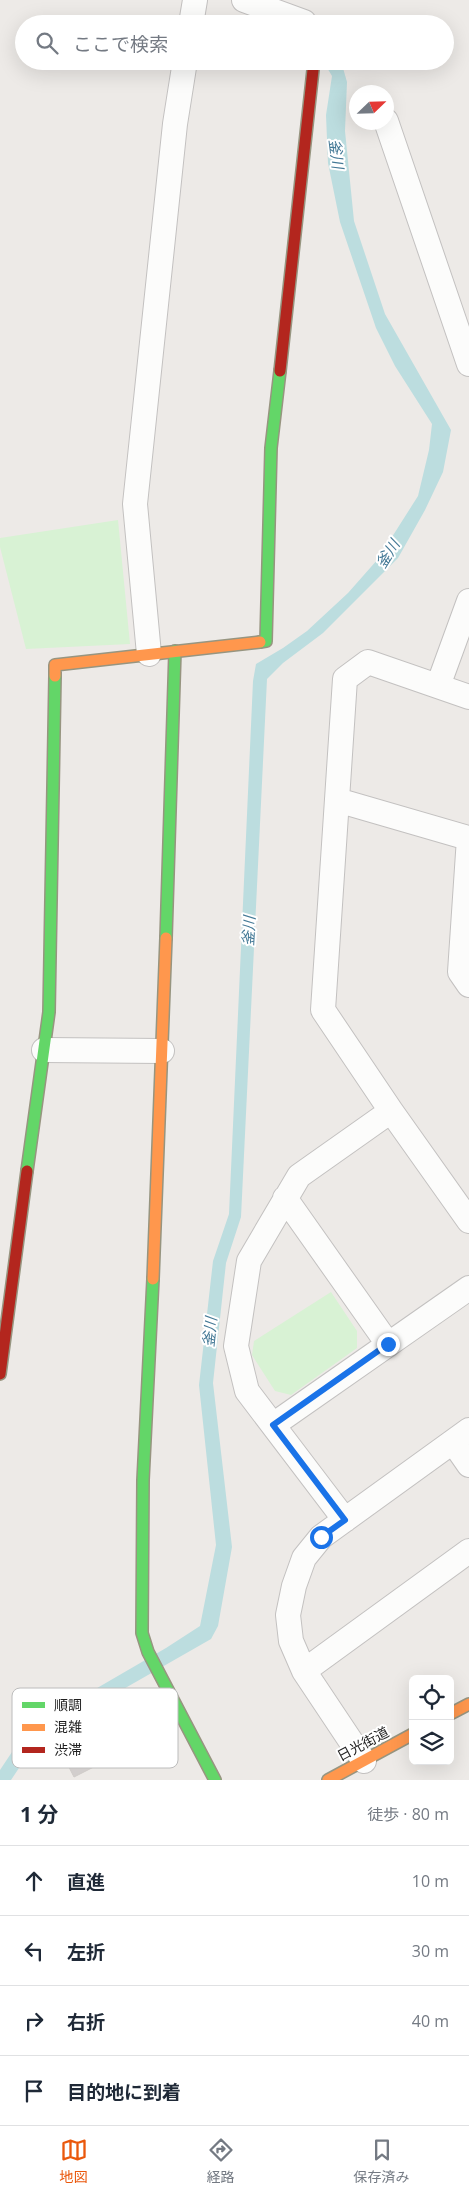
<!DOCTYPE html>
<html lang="ja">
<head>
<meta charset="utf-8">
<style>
  :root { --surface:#fff; --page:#f6f6f7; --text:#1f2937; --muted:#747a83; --line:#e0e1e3; --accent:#ea580c }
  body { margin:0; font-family:"Open Sans","Noto Sans JP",sans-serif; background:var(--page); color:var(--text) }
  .controls { position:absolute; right:15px; bottom:15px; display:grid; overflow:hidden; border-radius:8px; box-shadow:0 5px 20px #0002 }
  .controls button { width:45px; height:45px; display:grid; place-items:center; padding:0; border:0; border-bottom:1px solid var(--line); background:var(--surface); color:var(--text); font:25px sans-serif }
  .compass { position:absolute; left:349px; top:85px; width:45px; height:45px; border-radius:50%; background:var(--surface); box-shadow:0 5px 20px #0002; rotate:67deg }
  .stop { position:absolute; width:15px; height:15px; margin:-11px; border:4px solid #1a73e8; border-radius:50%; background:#fff }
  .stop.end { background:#1a73e8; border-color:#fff; box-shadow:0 1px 5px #0008 }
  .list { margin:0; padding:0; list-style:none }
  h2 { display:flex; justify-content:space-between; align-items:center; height:65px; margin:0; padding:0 20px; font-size:21px }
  h2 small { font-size:16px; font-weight:400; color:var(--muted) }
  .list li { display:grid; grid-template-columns:32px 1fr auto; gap:15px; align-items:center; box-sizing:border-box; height:70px; padding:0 20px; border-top:1px solid var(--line) }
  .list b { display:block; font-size:19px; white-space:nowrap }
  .list em { font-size:16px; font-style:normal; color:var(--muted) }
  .icon { flex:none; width:28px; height:28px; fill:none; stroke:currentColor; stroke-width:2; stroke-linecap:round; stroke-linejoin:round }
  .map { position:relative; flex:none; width:469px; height:1780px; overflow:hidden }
  .search { position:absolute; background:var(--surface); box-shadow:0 5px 20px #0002; left:15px; right:15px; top:15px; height:55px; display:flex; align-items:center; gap:12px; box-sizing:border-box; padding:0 18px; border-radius:28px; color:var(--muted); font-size:19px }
  .sheet { height:345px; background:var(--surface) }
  nav { display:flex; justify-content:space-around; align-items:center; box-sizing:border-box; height:70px; border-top:1px solid var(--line); background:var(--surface); font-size:14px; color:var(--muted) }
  nav a { display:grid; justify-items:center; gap:2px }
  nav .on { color:var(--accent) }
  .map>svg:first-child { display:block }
</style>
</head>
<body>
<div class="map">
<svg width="469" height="1780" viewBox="0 0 469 1780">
  <rect width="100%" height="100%" fill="#edeae7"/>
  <path fill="#d8f2d4" d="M118,520L130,644L26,649L0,547V538Z
    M331,1292L357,1331V1348L291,1395L275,1391L252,1355L254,1341Z"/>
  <path fill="#bcdddf" d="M323,61H341L347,82L345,131L354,221L385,314L451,430L443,472L425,510L398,558L323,633L283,663L267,679L241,1217L226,1263L213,1383L232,1547L218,1626L211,1639L64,1723L25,1759L11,1780H0V1770L12,1752L61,1709L166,1648L200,1626L216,1545L199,1385L213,1261L229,1214L253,681L256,664L283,648L307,631L348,593L378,559L418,496L429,450L432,424L395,366L376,328L340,222L328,163L326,115L332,76Z"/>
  <path fill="#d2cecd" stroke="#d0ccc9" d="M117,1705L137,1745L74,1777L54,1738Z"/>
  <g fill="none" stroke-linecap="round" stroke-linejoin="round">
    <g stroke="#c3c1c0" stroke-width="26">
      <path id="street" d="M244,0L304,22L305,24
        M191,24L195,0
        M386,121L469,364
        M149,654L135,504L175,124L185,61
        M438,686L469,601
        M337,800L468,838
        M469,838L460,972L469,985
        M44,1050L162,1051
        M391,1111L469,1221
        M285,1198L388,1344
        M273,1425L469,1288
        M453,1442L469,1465
        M345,1520L247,1391L236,1346L249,1261L299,1176L391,1111L323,1010L345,679L368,662L469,697
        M304,1671L469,1551
        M364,1761L304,1671L291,1641L288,1615L294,1586L304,1558L321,1537L469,1430"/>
    </g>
    <g stroke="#979580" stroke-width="14">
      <path id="fast" d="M260,642L266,641L271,448L280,371
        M166,938L175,651
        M27,1171L49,1012L55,676
        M153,1279L143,1480L142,1633L148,1652L215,1780"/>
    </g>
    <g stroke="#979580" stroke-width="14">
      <path id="slow" d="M55,676V665L260,642
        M153,1279L166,938
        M450,1714L469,1704
        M328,1780L413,1734"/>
    </g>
    <g stroke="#979580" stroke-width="14">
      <path id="jam" d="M280,371L314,61
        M0,1374L27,1171"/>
    </g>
    <use href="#street" stroke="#fcfcfb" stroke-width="24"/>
    <use href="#fast" stroke="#63d668" stroke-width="11"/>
    <use href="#slow" stroke="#ff974d" stroke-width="11"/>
    <use href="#jam" stroke="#b3261e" stroke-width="11"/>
  </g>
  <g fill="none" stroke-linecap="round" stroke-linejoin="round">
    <path stroke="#1a73e8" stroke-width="6" d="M321,1537L345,1520L273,1425L388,1344"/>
  </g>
  <g text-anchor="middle" stroke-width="4" stroke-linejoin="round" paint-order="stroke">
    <g font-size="14" fill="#1f1f1f" stroke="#fff">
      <text transform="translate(363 1744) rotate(-28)" y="5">日光街道</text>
    </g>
    <g font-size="15" font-style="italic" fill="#447996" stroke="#fff">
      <text transform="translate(336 154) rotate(83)" y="5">釜川</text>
      <text transform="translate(388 554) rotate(-58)" y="5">釜川</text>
      <text transform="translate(249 931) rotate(-87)" y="5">釜川</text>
      <text transform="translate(210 1332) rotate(-84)" y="5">釜川</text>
    </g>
  </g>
  <rect x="12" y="1688" width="166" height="80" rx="8" fill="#fff" stroke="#bcbcbc" stroke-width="1"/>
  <rect x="22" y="1702" width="23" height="6" fill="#63d668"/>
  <rect x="22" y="1724" width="23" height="7" fill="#ff974d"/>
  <rect x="22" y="1747" width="23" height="6" fill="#b3261e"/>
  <g font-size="14" fill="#1f1f1f">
    <text x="54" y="1710">順調</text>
    <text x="54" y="1732">混雑</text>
    <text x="54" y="1755">渋滞</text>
  </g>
</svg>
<div class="controls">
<button><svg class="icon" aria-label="locate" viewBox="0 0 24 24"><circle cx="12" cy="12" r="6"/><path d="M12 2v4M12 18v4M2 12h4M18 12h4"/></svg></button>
<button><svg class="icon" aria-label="layers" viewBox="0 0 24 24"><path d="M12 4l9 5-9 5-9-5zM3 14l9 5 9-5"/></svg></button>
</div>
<svg class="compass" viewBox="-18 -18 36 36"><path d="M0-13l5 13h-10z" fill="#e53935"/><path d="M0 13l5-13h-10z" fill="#747a83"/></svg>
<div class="stop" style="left:321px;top:1537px"></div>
<div class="stop end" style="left:388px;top:1344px"></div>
<div class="search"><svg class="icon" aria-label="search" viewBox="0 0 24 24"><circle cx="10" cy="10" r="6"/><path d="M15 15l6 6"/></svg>ここで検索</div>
</div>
<section class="sheet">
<h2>1 分<small>徒歩 · 80 m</small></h2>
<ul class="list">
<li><svg class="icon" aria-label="ahead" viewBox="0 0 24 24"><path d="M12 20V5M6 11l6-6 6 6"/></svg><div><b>直進</b></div><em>10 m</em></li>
<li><svg class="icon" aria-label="left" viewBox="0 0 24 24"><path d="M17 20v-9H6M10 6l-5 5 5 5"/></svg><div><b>左折</b></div><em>30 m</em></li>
<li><svg class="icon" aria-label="right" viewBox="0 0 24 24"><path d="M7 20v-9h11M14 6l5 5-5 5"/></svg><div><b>右折</b></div><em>40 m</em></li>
<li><svg class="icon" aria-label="arrive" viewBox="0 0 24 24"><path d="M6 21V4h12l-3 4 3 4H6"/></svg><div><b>目的地に到着</b></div></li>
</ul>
</section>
<nav>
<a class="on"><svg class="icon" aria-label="map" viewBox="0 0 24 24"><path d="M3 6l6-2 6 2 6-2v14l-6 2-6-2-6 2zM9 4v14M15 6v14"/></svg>地図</a>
<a><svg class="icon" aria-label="directions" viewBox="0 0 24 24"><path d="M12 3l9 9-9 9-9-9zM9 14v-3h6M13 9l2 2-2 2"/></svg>経路</a>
<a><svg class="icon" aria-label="saved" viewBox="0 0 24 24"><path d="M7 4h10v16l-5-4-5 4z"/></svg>保存済み</a>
</nav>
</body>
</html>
